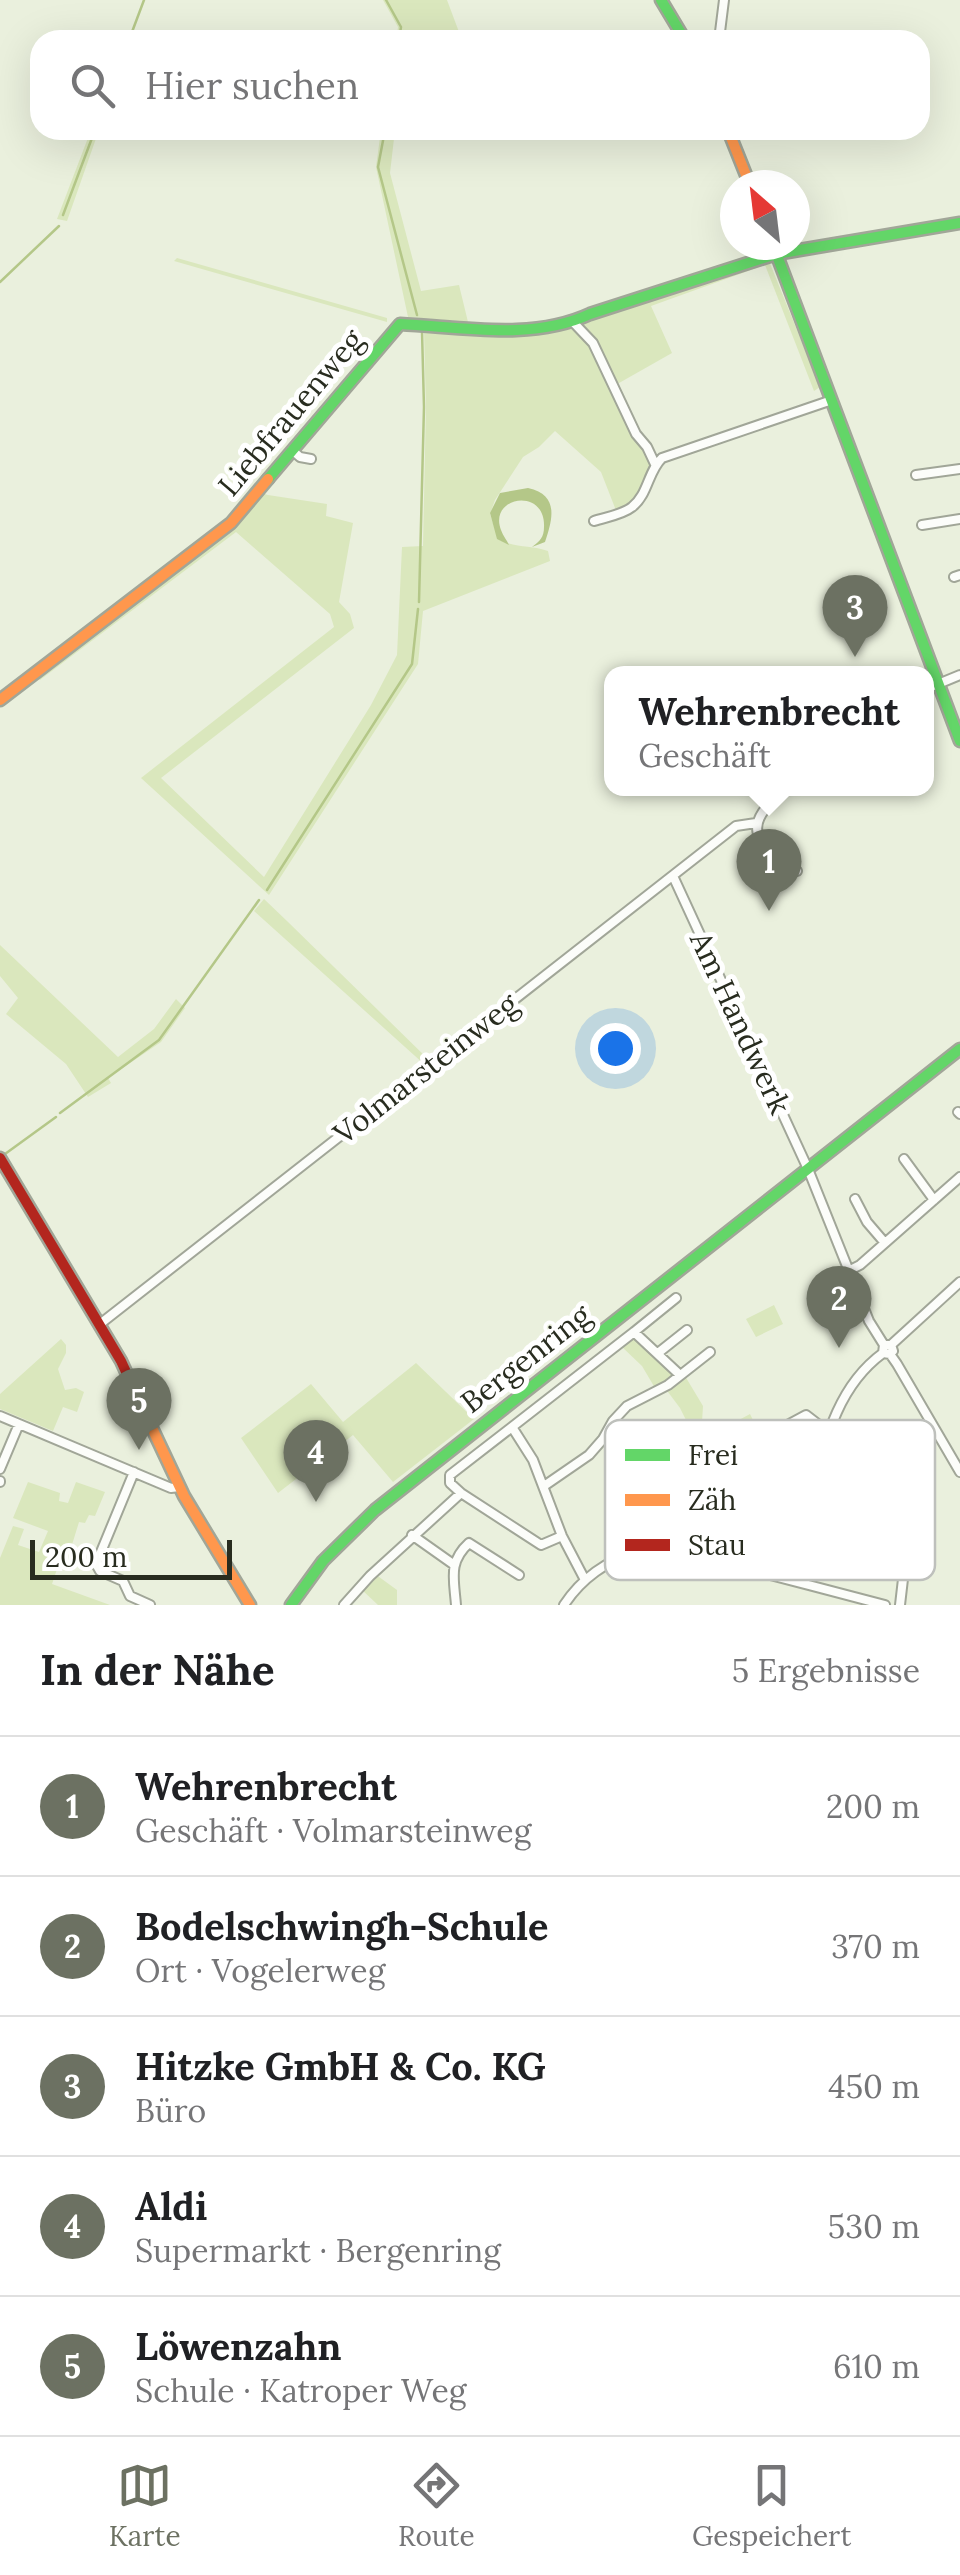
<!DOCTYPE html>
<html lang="de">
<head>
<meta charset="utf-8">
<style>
  :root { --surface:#fff; --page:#f6f6f6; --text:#202124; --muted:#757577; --line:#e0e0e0; --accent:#6c7162 }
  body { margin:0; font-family:Lora,serif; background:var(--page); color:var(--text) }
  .compass { position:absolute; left:720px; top:170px; width:90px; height:90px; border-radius:50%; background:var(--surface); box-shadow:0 10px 40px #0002; rotate:332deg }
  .scale { position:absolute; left:30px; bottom:25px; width:202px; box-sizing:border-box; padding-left:10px; border:5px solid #282c1f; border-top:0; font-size:28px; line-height:35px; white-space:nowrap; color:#282c1f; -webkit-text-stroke:8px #fff; paint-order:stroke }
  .you { position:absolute; left:615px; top:1048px; width:35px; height:35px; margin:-25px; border:8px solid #fff; border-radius:50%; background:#1a73e8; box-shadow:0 0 0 15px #1a73e833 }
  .badge { display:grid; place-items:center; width:65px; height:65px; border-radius:50%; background:var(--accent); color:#fff; font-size:32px; font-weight:700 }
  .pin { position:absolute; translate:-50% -82px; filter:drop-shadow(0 2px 5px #0008) }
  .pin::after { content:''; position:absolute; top:52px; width:35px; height:30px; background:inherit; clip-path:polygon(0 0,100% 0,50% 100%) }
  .popup { position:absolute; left:604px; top:666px; width:330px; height:130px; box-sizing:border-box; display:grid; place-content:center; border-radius:20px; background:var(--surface); filter:drop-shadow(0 2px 8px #0005); font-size:32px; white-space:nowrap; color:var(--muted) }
  .popup b { font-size:38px; color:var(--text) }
  .popup::after { content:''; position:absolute; left:50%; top:100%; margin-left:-20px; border:20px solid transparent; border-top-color:var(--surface) }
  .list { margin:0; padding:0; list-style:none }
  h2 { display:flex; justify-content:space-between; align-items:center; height:130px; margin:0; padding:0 40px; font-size:42px }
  h2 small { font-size:32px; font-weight:400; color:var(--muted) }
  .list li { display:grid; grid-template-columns:65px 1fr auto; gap:30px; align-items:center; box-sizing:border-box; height:140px; padding:0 40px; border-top:2px solid var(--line) }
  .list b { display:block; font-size:38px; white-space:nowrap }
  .list p { margin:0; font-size:32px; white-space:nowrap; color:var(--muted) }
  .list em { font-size:32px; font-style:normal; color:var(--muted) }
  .icon { flex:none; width:55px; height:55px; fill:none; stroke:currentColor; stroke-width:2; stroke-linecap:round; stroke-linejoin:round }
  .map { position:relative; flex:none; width:960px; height:1605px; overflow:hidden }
  .search { position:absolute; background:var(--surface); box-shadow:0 10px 40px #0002; left:30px; right:30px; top:30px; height:110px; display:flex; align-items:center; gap:25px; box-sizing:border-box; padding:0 35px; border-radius:30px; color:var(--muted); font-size:38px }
  .sheet { height:830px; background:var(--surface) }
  nav { display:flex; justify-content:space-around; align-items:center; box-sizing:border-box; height:140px; border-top:2px solid var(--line); background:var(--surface); font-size:28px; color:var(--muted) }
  nav a { display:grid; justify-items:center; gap:5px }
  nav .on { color:var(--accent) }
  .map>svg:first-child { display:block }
</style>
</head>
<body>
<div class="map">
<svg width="960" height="1605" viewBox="0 0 960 1605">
  <rect width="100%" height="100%" fill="#eaf0dd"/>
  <path fill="#dae7bd" d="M383,0H447L462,40H396L398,27Z
    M91,130H99L67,221L57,219Z
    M381,130H395L390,173L421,291L459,285L468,322L408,317L376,167Z
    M177,258L387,318V322L174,261Z
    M769,261L820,387L814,391L765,265L651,306L672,353L612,387L655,464L638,499L617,513L601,472L555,431L539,447L523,457L495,500L490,514L498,539C514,548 531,545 548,551L550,561L423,611L418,664L269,895L141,778L334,627L330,614L236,532L40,680L34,674L233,524L259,492L268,495L327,504L326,516L353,523L339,602L350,614L354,628L161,778L264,877L371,705L397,655L402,547L423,546L426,407L424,330L464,332L572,323L594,343L574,322Z
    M264,899L287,921L430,1061L425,1065L254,911Z
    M0,945L118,1057L154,1029L176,999L185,1008L161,1042L108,1078L111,1083L88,1097L66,1064L6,1014L18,998L0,976Z
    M774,1305L783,1324L756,1337L746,1319Z
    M632,1337H636L672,1371L671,1379L655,1388L642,1366L621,1346Z
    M61,1339L66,1345V1353L58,1369L65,1390L76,1388L84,1392L77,1412L63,1407L53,1431L0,1409V1394Z
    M416,1363L474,1419L393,1482L353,1435L278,1493L241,1438L311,1384L343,1422Z
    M685,1376L703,1406L702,1422L711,1437L724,1434L726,1427L750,1414L753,1420L743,1425L744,1435L761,1466L769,1468L770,1472L755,1480L762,1495L773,1490L801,1514L799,1523L794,1522L786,1551L791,1553L784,1569L778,1570L686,1547L674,1520L703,1503L712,1491L701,1472L692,1474L688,1466L700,1467L705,1456L698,1444L678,1432L687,1422L680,1408L665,1388Z
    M28,1482L60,1493L59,1501L68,1503L76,1482L105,1492L95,1516L89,1515L85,1523L79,1522L67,1561L60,1560L52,1584L110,1605H0V1558L13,1526L24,1529L18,1545L39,1552L48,1531L13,1518Z
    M375,1574L397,1590V1605H378L361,1589Z"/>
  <path fill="#b4c788" d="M528,488C559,495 553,518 545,542L532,547C540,541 544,537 544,527C546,487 488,496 501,530C503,536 507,540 509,545L497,539L490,513L500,493Z"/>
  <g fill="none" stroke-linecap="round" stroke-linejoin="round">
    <path stroke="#b4c788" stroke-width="2.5" d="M386,0L401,27L399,40
      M129,40L144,0
      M385,130L378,167L417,315
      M63,215L95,130
      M786,258L863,244
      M0,282L59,226
      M419,602L424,407L422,331
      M267,890L412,664L418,609
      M60,1113L159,1040L259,900
      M5,1154L56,1117"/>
    <g stroke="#a1a698" stroke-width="12">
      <path id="street" d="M719,40L724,0
        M573,322L593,343L636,434L647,447L655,464
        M292,450L300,457L311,459
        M916,475L960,469
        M594,521C606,517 622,515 632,507C648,495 648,471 662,458L832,400
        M922,525L960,519
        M954,577L960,575
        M926,689L960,675
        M787,788C741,824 751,842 797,871
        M673,876L808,1169L869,1321L884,1345
        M958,1112L960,1114
        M904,1159L934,1200
        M855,1199L867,1222L885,1243
        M848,1271L860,1265L960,1177
        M100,1324L736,826L756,823
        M634,1332L676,1298
        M891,1345L960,1282
        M658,1353L687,1330
        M890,1354L893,1351L891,1345H884L883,1353L890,1354L897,1364L960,1472
        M0,1416L171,1488L179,1487
        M512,1427L634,1332L680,1375
        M790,1457L772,1468L778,1482L781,1483L797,1473L798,1469L780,1438V1429L806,1415L828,1432
        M0,1469L19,1424
        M134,1472L96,1564L100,1571L123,1581L130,1596L150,1605
        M0,1481V1482
        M544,1486L589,1455L603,1439L613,1421L627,1406L668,1385L710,1352
        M887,1505L903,1579L900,1605
        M412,1535L453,1564
        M562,1536L541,1545L461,1493L450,1483V1475L512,1427L533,1460L562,1536L585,1580
        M898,1551L928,1546
        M790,1580C798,1549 806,1519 813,1489C826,1438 838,1386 883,1353
        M344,1605L370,1576L461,1493
        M456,1605C454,1579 448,1562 469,1543L519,1575
        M564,1605C581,1579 607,1560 637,1552C669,1544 705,1559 736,1566C786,1579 835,1592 885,1605"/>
    </g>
    <g stroke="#a1a698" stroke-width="15">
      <path id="fast" d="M661,0L685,40
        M773,245L960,741
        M268,479L400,324C462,327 532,341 590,314L776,254L960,223
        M291,1605L323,1561L375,1510L960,1049"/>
    </g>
    <g stroke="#a1a698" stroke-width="15">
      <path id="slow" d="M728,130L750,185
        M0,700L231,523L268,479
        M143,1409L184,1496L250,1605"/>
    </g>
    <g stroke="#a1a698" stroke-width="15">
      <path id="jam" d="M0,1158L121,1361L143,1409"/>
    </g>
    <use href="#street" stroke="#fcfdfa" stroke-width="8"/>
    <use href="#fast" stroke="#63d668" stroke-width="10"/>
    <use href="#slow" stroke="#ff974d" stroke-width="10"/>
    <use href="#jam" stroke="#b3261e" stroke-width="10"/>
  </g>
  <g text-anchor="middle" stroke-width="10" stroke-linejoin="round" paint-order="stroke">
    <g font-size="30" fill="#282c1f" stroke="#fff">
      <text transform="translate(291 413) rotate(-50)" y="10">Liebfrauenweg</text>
      <text transform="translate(740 1023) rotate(65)" y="10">Am Handwerk</text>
      <text transform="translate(426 1069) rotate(-38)" y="10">Volmarsteinweg</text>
      <text transform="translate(526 1359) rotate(-38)" y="10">Bergenring</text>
    </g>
  </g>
  <rect x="605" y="1420" width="330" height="160" rx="15" fill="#fff" stroke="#bec0bc" stroke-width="2.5"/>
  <rect x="625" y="1449" width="45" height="12" fill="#63d668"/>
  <rect x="625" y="1494" width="45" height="12" fill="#ff974d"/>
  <rect x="625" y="1539" width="45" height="12" fill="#b3261e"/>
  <g font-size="28" fill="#282c1f">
    <text x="688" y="1465">Frei</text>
    <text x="688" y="1510">Zäh</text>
    <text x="688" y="1555">Stau</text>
  </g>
</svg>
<svg class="compass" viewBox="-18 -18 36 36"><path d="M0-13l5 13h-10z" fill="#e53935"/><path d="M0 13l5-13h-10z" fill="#757577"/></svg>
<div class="scale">200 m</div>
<div class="you"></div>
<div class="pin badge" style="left:769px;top:911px">1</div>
<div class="popup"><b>Wehrenbrecht</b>Geschäft</div>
<div class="pin badge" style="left:839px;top:1348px">2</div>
<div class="pin badge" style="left:855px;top:657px">3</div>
<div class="pin badge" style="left:316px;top:1502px">4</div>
<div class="pin badge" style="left:139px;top:1450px">5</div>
<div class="search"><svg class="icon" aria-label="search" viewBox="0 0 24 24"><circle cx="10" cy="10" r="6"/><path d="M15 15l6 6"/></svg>Hier suchen</div>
</div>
<section class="sheet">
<h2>In der Nähe<small>5 Ergebnisse</small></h2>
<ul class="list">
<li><span class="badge">1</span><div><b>Wehrenbrecht</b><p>Geschäft · Volmarsteinweg</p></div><em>200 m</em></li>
<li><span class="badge">2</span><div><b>Bodelschwingh-Schule</b><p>Ort · Vogelerweg</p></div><em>370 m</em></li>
<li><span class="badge">3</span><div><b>Hitzke GmbH &amp; Co. KG</b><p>Büro</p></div><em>450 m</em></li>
<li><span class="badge">4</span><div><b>Aldi</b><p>Supermarkt · Bergenring</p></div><em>530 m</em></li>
<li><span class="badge">5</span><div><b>Löwenzahn</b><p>Schule · Katroper Weg</p></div><em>610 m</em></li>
</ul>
</section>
<nav>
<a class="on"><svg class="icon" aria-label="map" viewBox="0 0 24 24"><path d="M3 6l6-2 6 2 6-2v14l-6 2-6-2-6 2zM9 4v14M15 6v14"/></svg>Karte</a>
<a><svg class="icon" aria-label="directions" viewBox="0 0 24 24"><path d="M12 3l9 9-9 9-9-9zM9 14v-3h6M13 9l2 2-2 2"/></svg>Route</a>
<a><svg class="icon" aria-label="saved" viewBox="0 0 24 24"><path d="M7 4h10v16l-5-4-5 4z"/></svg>Gespeichert</a>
</nav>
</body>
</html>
